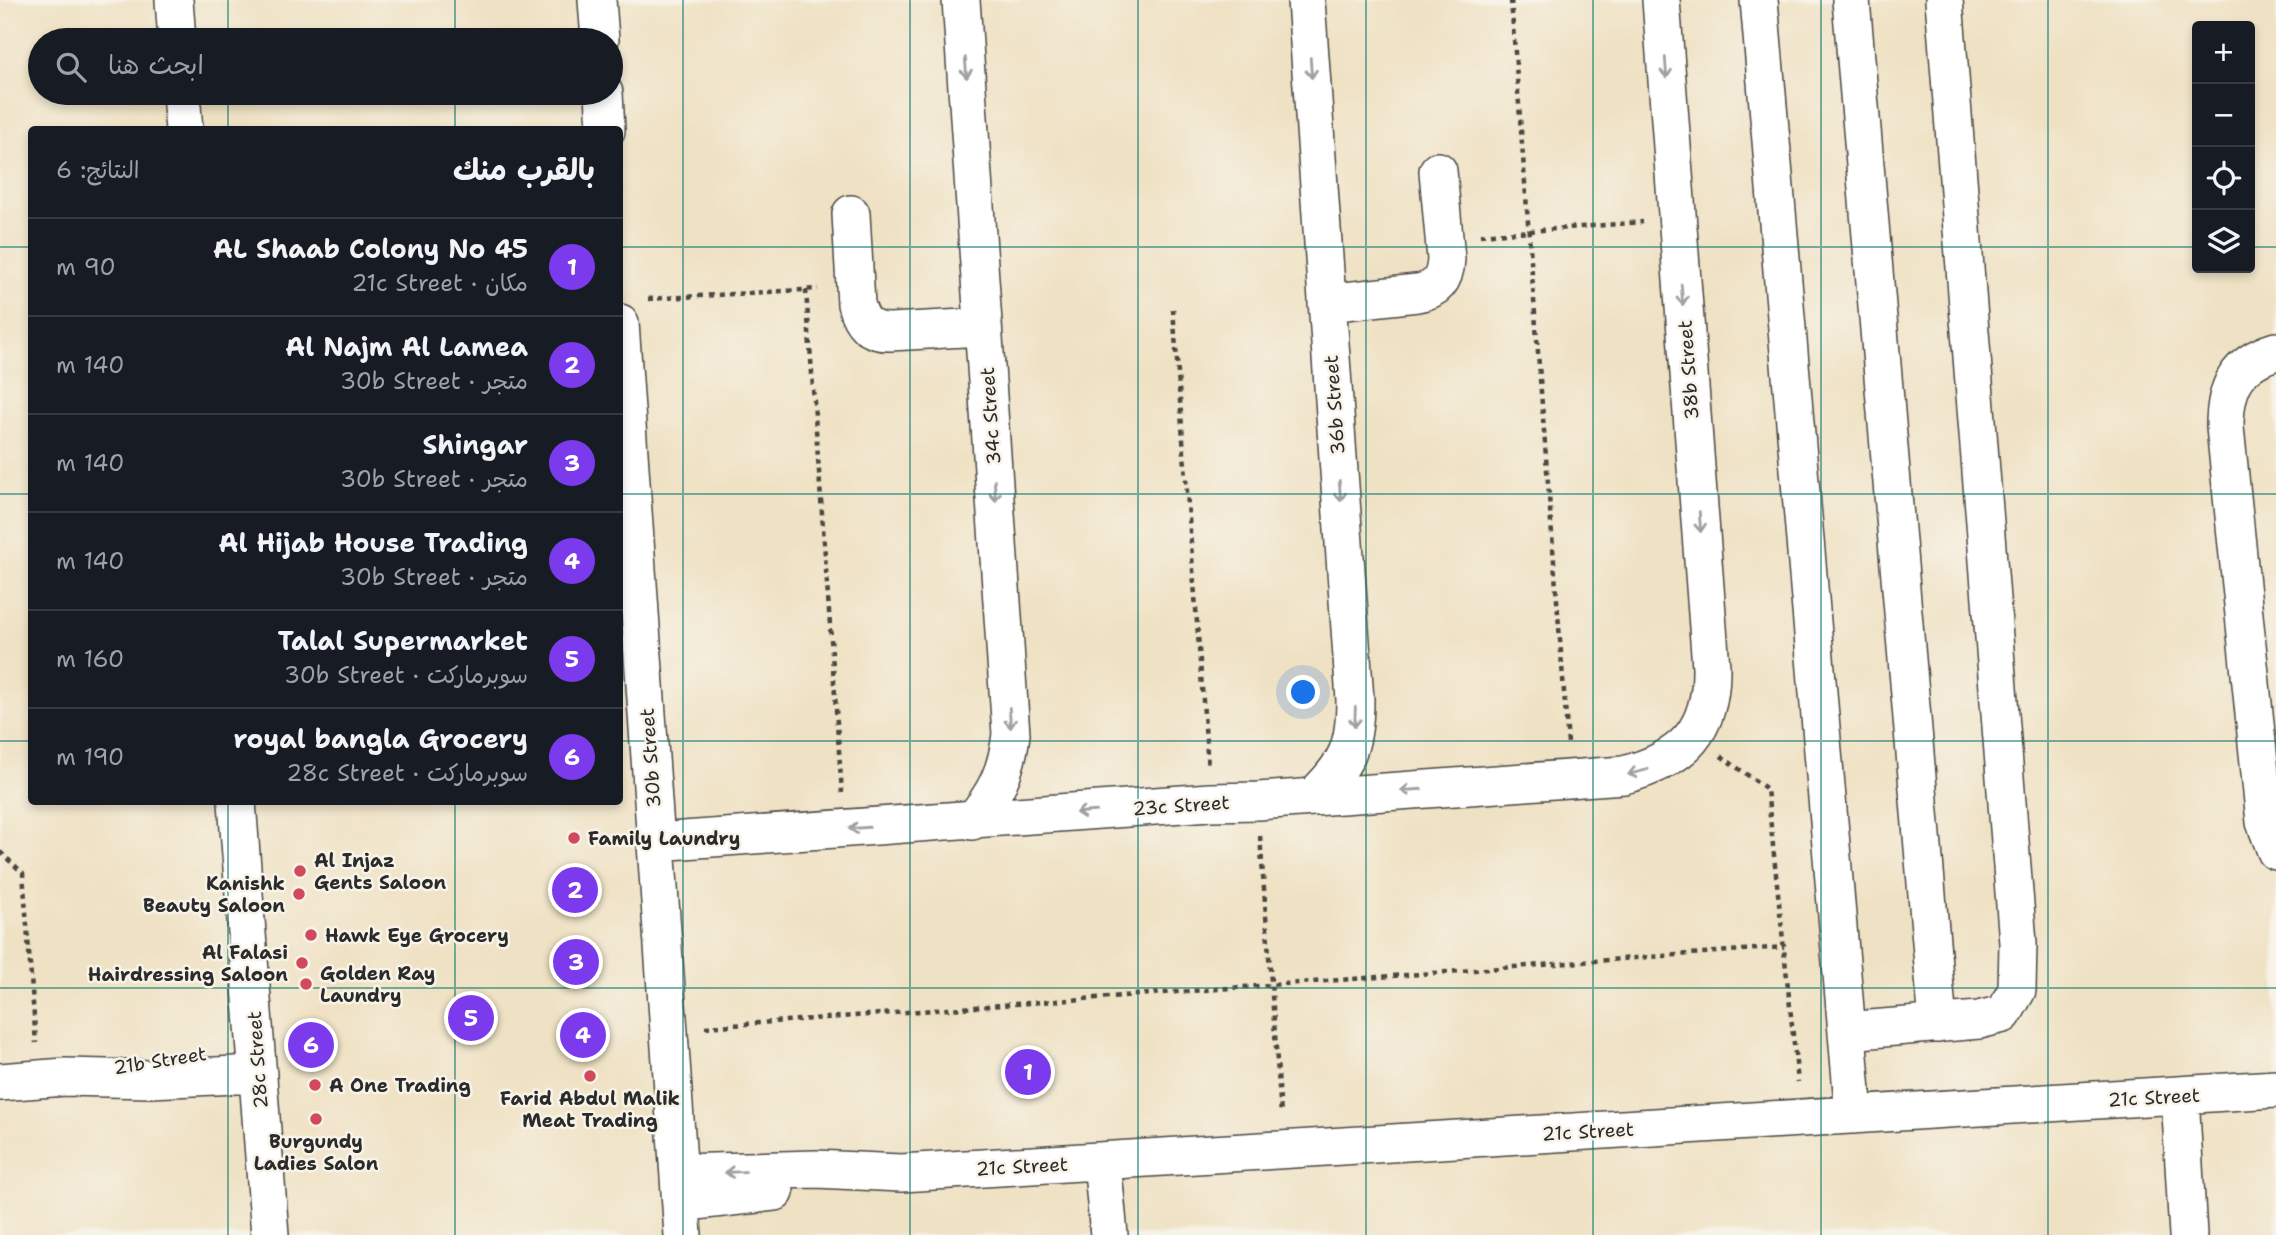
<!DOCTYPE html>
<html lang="ar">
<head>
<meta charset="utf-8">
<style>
  :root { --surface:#171b24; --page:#242831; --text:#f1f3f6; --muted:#9ea1a6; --line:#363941; --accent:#7c3aed }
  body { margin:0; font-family:"Shantell Sans","Playpen Sans Arabic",sans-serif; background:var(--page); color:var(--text); direction:rtl }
  .controls { position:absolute; right:21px; top:21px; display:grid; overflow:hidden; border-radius:7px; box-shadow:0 4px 10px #0003 }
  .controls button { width:63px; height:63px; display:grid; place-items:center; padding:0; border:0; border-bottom:2px solid var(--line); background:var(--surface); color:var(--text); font:35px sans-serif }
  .you { position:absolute; left:1304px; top:693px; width:24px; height:24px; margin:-18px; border:5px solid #fff; border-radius:50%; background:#1a73e8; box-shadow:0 0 0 10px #1a73e833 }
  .badge { display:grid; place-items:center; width:46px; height:46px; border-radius:50%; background:var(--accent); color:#fff; font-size:23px; font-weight:700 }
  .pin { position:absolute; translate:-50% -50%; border:4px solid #fff; box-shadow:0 2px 7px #0006 }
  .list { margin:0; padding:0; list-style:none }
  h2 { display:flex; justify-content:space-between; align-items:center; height:91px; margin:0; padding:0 28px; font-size:30px }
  h2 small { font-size:23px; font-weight:400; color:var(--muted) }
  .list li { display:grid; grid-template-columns:46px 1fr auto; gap:21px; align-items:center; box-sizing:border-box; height:98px; padding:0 28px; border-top:2px solid var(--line) }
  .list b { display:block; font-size:26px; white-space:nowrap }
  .list p { margin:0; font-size:23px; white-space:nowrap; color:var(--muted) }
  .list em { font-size:23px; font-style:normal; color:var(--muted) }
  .icon { flex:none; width:38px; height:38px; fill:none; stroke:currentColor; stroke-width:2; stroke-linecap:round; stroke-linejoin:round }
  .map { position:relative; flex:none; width:2276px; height:1235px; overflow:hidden; direction:ltr }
  .search { position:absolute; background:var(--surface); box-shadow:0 4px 10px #0003; left:28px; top:28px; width:595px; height:77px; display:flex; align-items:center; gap:18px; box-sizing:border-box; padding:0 24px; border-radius:38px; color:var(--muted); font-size:26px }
  .panel { position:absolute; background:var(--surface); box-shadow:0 4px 10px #0003; left:28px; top:126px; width:595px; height:679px; border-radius:7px; direction:rtl }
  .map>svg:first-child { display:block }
</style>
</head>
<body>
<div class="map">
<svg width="2276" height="1235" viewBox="0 0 2276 1235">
  <rect width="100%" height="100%" fill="#f7f3e8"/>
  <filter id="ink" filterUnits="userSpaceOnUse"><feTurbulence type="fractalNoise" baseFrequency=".0143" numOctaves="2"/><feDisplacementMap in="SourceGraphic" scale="14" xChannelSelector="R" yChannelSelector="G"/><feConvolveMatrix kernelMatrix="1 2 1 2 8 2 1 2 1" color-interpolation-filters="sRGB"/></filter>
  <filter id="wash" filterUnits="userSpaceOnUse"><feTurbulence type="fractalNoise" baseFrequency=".00686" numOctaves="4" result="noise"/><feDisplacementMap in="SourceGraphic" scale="28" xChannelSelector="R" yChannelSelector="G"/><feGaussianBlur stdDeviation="1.57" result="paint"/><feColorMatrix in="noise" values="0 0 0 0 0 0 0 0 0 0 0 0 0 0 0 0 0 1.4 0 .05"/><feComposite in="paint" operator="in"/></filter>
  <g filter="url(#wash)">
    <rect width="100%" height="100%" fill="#efe1c3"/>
  </g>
  <g filter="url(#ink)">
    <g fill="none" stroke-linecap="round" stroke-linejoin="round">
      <g stroke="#484642" stroke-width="40">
        <path id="minor" d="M174,0L177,40
          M597,0L600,40
          M961,0L1011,734C1007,770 996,794 972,821
          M1306,0L1355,700C1355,746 1347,765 1313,797
          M1759,0L1854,1115
          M1851,0L1938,1024
          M181,93L184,130
          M604,93L606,130
          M851,214L856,304C861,323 869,332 890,332L983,327
          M1327,303L1417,293C1437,290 1445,280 1446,259L1438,171
          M620,323L683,1235
          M2276,351C2236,363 2225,387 2225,427L2265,822L2276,851
          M237,802L270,1235
          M656,842L1210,802L1258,801L1624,775C1684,759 1712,731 1711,667L1661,0
          M1847,1031L1979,1020L2003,1014L2017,990L2018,943L1944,0
          M0,1082L65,1077L150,1079L258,1074
          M2180,1095L2188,1235
          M1102,1161L1109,1235
          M679,1173L816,1169L901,1173L2276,1089
          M681,1203L775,1192"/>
      </g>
      <path stroke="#484642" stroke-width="4.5" stroke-dasharray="5 5" stroke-linecap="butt" d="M1511,0L1568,744
        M1480,235L1643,222
        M806,290L842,793
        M648,299L818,289
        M1173,309L1208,766
        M1721,756L1767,789L1798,1082
        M1260,836L1281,1114
        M0,852L23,873L36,1043
        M705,1027L1784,947"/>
      <use href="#minor" stroke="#fff" stroke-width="37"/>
    </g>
    <defs><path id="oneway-shaft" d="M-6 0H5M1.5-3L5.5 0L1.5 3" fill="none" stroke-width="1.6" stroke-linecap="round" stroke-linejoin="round" transform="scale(1.75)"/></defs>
    <g stroke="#a0a0a0">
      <use href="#oneway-shaft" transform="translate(966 68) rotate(86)"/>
      <use href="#oneway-shaft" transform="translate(1311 68) rotate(86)"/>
      <use href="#oneway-shaft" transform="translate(1666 68) rotate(86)"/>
      <use href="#oneway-shaft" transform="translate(1682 295) rotate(86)"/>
      <use href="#oneway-shaft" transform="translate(995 491) rotate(86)"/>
      <use href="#oneway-shaft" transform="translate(1340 491) rotate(86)"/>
      <use href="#oneway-shaft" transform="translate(1700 522) rotate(86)"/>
      <use href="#oneway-shaft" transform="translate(1355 717) rotate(92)"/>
      <use href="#oneway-shaft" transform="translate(1010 718) rotate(86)"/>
      <use href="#oneway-shaft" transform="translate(1638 772) rotate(165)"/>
      <use href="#oneway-shaft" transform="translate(1411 790) rotate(176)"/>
      <use href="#oneway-shaft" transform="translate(1086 812) rotate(175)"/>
      <use href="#oneway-shaft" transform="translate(859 828) rotate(176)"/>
      <use href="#oneway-shaft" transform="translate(735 1172) rotate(178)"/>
    </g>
  </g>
  <path fill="none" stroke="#0f766e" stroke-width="2" stroke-opacity="0.55" d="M228,0V40M455,0V40M683,0V1235M910,0V1235M1138,0V1235M1366,0V1235M1593,0V1235M1821,0V1235M2048,0V1235M228,93V130M455,93V130M0,247H32M620,247H2197M2250,247H2276M0,494H32M620,494H2276M0,741H32M620,741H2276M228,802V1235M455,802V1235M0,988H2276"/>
  <g fill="#d1495b" stroke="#f7f3e8" stroke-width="2.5">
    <circle cx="574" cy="838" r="7"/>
    <circle cx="300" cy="871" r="7"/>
    <circle cx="299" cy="894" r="7"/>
    <circle cx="311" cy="935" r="7"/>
    <circle cx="302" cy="963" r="7"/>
    <circle cx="306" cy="984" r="7"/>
    <circle cx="590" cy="1076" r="7"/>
    <circle cx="315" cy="1085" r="7"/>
    <circle cx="316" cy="1119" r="7"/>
  </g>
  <g text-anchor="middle" stroke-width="5" stroke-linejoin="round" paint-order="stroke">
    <g font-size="19" fill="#2b2b2b" stroke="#f7f3e8">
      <text transform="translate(1688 370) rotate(-94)" y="7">38b Street</text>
      <text transform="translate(1334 405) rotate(-94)" y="7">36b Street</text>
      <text transform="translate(990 416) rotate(-94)" y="7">34c Street</text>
      <text transform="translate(650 758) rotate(-94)" y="7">30b Street</text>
      <text transform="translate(1181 805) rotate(-4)" y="7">23c Street</text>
      <text transform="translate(160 1060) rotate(-9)" y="7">21b Street</text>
      <text transform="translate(257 1060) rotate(-94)" y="7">28c Street</text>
      <text transform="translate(2154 1097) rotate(-3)" y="7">21c Street</text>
      <text transform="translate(1588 1131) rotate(-3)" y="7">21c Street</text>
      <text transform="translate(1022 1166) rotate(-3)" y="7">21c Street</text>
    </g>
    <g font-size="19" font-weight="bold" fill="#2b2b2b" stroke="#f7f3e8" text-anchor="start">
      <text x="588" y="845">Family Laundry</text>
      <text x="314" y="867">Al Injaz<tspan x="314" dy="22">Gents Saloon</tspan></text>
      <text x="285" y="890" text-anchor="end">Kanishk<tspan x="285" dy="22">Beauty Saloon</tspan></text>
      <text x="325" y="942">Hawk Eye Grocery</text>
      <text x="288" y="959" text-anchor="end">Al Falasi<tspan x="288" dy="22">Hairdressing Saloon</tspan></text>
      <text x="320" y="980">Golden Ray<tspan x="320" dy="22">Laundry</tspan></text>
      <text x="329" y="1092">A One Trading</text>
      <text x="590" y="1105" text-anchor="middle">Farid Abdul Malik<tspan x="590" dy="22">Meat Trading</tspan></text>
      <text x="316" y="1148" text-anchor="middle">Burgundy<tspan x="316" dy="22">Ladies Salon</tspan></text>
    </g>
  </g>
</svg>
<div class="controls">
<button>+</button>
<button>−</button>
<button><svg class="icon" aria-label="locate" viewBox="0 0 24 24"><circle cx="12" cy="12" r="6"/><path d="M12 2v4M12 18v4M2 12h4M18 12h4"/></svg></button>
<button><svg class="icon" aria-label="layers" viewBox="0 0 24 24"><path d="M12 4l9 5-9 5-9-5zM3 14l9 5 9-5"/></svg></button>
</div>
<div class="you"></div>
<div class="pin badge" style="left:1028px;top:1072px">1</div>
<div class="pin badge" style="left:575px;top:890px">2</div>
<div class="pin badge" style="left:576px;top:962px">3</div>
<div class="pin badge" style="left:583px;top:1035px">4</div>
<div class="pin badge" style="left:471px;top:1018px">5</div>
<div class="pin badge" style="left:311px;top:1045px">6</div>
<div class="search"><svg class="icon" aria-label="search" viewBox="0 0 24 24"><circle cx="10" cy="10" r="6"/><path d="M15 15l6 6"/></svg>ابحث هنا</div>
<section class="panel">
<h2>بالقرب منك<small>النتائج: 6</small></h2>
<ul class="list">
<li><span class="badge">1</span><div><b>AL Shaab Colony No 45</b><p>مكان · 21c Street</p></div><em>90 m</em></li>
<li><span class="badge">2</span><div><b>Al Najm Al Lamea</b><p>متجر · 30b Street</p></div><em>140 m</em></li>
<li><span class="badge">3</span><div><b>Shingar</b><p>متجر · 30b Street</p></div><em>140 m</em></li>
<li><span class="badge">4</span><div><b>Al Hijab House Trading</b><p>متجر · 30b Street</p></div><em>140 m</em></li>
<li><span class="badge">5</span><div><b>Talal Supermarket</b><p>سوبرماركت · 30b Street</p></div><em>160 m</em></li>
<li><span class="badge">6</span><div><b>royal bangla Grocery</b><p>سوبرماركت · 28c Street</p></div><em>190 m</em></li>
</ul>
</section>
</div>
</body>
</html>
